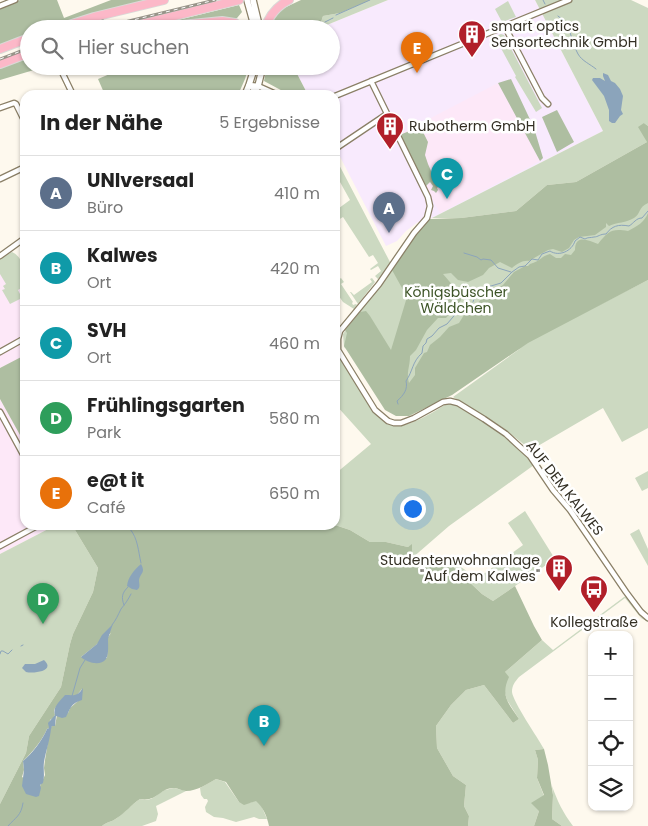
<!DOCTYPE html>
<html lang="de">
<head>
<meta charset="utf-8">
<style>
  :root { --surface:#fff; --page:#f2f2f2; --text:#222; --muted:#767676; --line:#e0e0e0; --accent:#b11f29 }
  body { margin:0; font-family:Poppins,sans-serif; background:var(--page); color:var(--text) }
  .controls { position:absolute; right:15px; bottom:15px; display:grid; overflow:hidden; border-radius:10px; box-shadow:0 1px 4px #0004 }
  .controls button { width:45px; height:45px; display:grid; place-items:center; padding:0; border:0; border-bottom:1px solid var(--line); background:var(--surface); color:var(--text); font:25px sans-serif }
  .you { position:absolute; left:412px; top:508px; width:18px; height:18px; margin:-12px; border:4px solid #fff; border-radius:50%; background:#1a73e8; box-shadow:0 0 0 8px #1a73e833 }
  .badge { display:grid; place-items:center; width:32px; height:32px; border-radius:50%; background:var(--accent); color:#fff; font-size:16px; font-weight:700 }
  .pin { position:absolute; translate:-50% -41px; filter:drop-shadow(0 1px 2px #0008) }
  .pin::after { content:''; position:absolute; top:26px; width:18px; height:15px; background:inherit; clip-path:polygon(0 0,100% 0,50% 100%) }
  .list { margin:0; padding:0; list-style:none }
  h2 { display:flex; justify-content:space-between; align-items:center; height:65px; margin:0; padding:0 20px; font-size:21px }
  h2 small { font-size:16px; font-weight:400; color:var(--muted) }
  .list li { display:grid; grid-template-columns:32px 1fr auto; gap:15px; align-items:center; box-sizing:border-box; height:75px; padding:0 20px; border-top:1px solid var(--line) }
  .list b { display:block; font-size:19px; white-space:nowrap }
  .list p { margin:0; font-size:16px; white-space:nowrap; color:var(--muted) }
  .list em { font-size:16px; font-style:normal; color:var(--muted) }
  .icon { flex:none; width:28px; height:28px; fill:none; stroke:currentColor; stroke-width:2; stroke-linecap:round; stroke-linejoin:round }
  .map { position:relative; flex:none; width:648px; height:826px; overflow:hidden }
  .search { position:absolute; background:var(--surface); box-shadow:0 1px 4px #0004; left:20px; top:20px; width:320px; height:55px; display:flex; align-items:center; gap:12px; box-sizing:border-box; padding:0 18px; border-radius:28px; color:var(--muted); font-size:19px }
  .panel { position:absolute; background:var(--surface); box-shadow:0 1px 4px #0004; left:20px; top:90px; width:320px; height:440px; border-radius:15px }
  .map>svg:first-child { display:block }
</style>
</head>
<body>
<div class="map">
<svg width="648" height="826" viewBox="0 0 648 826">
  <rect width="100%" height="100%" fill="#fef9ee"/>
  <path fill="#f8eafd" d="M388,0H535L603,131L430,219L423,226L418,222L406,231L397,241L386,246L335,147V95H308L293,66H331V29H317Z"/>
  <path fill="#fde8f8" d="M498,83L540,161L440,213L398,135Z
    M0,261L17,290L25,286V356L0,368Z
    M0,399L25,444V525H56L0,554Z"/>
  <path fill="#ccd9c1" d="M371,0H388L317,29H306L321,22L323,16L340,13Z
    M535,0H631L648,8V126L644,123L647,142L576,182L547,185L516,211L461,218H432L603,131Z
    M508,1L516,17L502,22L495,9Z
    M501,34L504,35L542,108L536,112L515,77L516,76L496,39L493,40L491,38Z
    M648,154V246L529,341L648,280V428L622,442L603,408L531,450L502,427L453,397L521,348L415,408L344,347L343,334L388,275L416,234L488,231Z
    M335,157L390,262V264L378,279L375,276L381,271L378,266L371,270L370,269L378,263L373,255L369,257L343,217L335,222V211L350,200L335,173Z
    M12,252C25,258 25,274 25,286L18,290L22,298L10,304L2,290L5,289L3,286L6,284L0,274V259Z
    M341,278L344,282L341,284L353,302L352,303L353,305L356,304L357,305L354,309L343,302L336,292L335,293V282Z
    M372,278L375,282L358,304L350,292H351L354,295L372,282L370,279Z
    M335,350L376,414C381,419 386,423 393,425C409,429 436,410 450,402L457,404C485,421 514,439 534,465L449,526L411,559L412,545L408,547L386,542H370L350,530L335,525V474L371,444L335,404Z
    M648,471V488L642,491L635,478Z
    M525,511L555,559L493,601L482,594L448,562L452,560L477,579L523,545L508,523Z
    M56,525H72L98,568L93,592L73,634L70,644L61,687L29,736L26,753L0,804V554Z
    M639,529L648,549V566L630,534Z
    M626,596L641,617L648,621V622L641,618L625,598L519,677C515,682 512,685 512,692C513,702 538,738 544,749L535,750L538,760L537,778L544,796L534,826H468L469,816L464,806L466,785L453,776L437,748L436,726L451,705L466,690L484,685L513,723L519,719L507,700L505,693V672L542,640L553,650L624,597Z
    M216,779L225,782L239,802L250,803L256,800L261,805L267,819H259L254,817L236,822L223,818L214,817L206,812L205,807L208,801L207,799H204L201,795L200,788Z
    M552,786C557,800 563,813 573,826H562L552,819L553,795Z
    M174,788L186,791L156,806L158,814L156,821L142,826H102C106,822 112,822 117,818C125,812 131,805 140,799C154,802 154,795 165,790C168,789 171,789 174,788Z"/>
  <path fill="#aebea1" fill-rule="evenodd" d="M20,0H57L64,18L111,0H145L44,29H29V34L0,45V8Z
    M301,0H371L340,13L323,16L321,22L306,29H271L275,15L284,8Z
    M239,5L242,12L237,18L175,24L174,21Z
    M29,57V66H51L35,71L34,70L0,80V67Z
    M119,66H249L245,79L238,95H105L98,79L119,70Z
    M267,66H293L308,95H290L264,81Z
    M511,79L534,128L543,158L540,161L498,83Z
    M557,110L574,142L557,152L542,117Z
    M644,123L648,126V203C638,207 641,214 634,218C626,223 617,222 609,226L606,223V227L595,235L579,237L574,240L569,248L562,252L553,249L548,250L529,261C523,260 517,264 512,268L500,262L489,268L483,275L468,282L458,280L451,273L443,274L461,295V300L446,318H438L427,330L416,350L410,356C410,367 406,372 409,383L415,375V368L424,353L427,352L430,345L440,337L449,327L459,323L464,315L471,309L474,308L482,298L503,285L514,272L525,266H528L530,264C541,261 541,256 550,254L556,258H561L565,254L571,255L575,250C575,234 588,240 598,244C608,231 612,228 628,231C637,226 644,223 648,213V280L528,343L452,395L409,416H396L385,410L344,346L347,333L345,330L360,312L366,311L370,316L391,350L407,297L392,270L414,235L430,219L461,218L516,211L547,185L576,182L647,142L638,127Z
    M417,128L422,130L428,142L425,155L428,164L438,187L437,188L438,190L436,193L434,191L431,190L433,186L430,182L426,186L402,138V134Z
    M25,355V444L0,399V368Z
    M72,525H335L350,530L370,542H386L408,547L412,544V559C427,564 432,566 448,562L482,594L493,601L515,586L534,626L542,640L505,672L509,677C500,696 509,704 519,719L513,723L484,685L466,690L451,705L436,726L437,748L453,776L466,785L464,806L469,816L468,826H269C267,816 263,807 256,801L244,805L239,802L226,782L216,779C207,784 197,791 186,791C182,791 178,788 174,788C159,788 158,802 140,799C131,805 125,813 117,818C112,822 106,822 102,826H0V804L26,753L29,736L61,687L70,644L73,634L93,592L98,568ZM111,633L108,637L107,658L81,657ZM82,689L78,701L70,708L68,713L57,715L55,726H52L50,729L45,760L44,768L45,775L40,786L22,777L24,770L23,761C32,753 43,739 47,729L49,728L50,720L53,718L55,715L54,711L55,708L77,695Z
    M544,749L548,765L553,795L552,819L562,826H534L539,811L531,803L544,795L537,778L538,760L535,750Z"/>
  <path fill="#8ba4bb" d="M603,73L608,75L611,81L615,83L620,89L623,96L621,110L623,114L620,116L615,123H612L609,121V110L604,96L592,80L593,78H600L605,81L603,76Z
    M141,564C146,573 140,573 139,580C139,583 140,585 139,588L137,590L132,589L127,586C128,577 134,570 141,564Z
    M113,624C111,629 109,635 108,639C108,645 109,654 106,659C100,667 86,662 81,657L97,644L102,635Z
    M44,660C56,671 34,674 26,672L22,668L25,664H35Z
    M83,688L82,700C70,704 71,708 66,717L62,718L56,716L55,726H52L51,729C50,739 46,751 44,762C43,770 45,774 43,783L40,785L41,788L39,796L36,797L26,794L22,786L24,770L23,761C32,754 43,739 47,729L49,728L48,723L55,715C52,707 61,700 65,695C74,695 77,697 83,688Z"/>
  <g fill="none" stroke-linecap="round" stroke-linejoin="round">
    <path stroke="#8ba4bb" stroke-width="1" d="M543,0L545,4
      M336,15L370,0
      M558,16C572,25 570,40 578,54C582,61 590,64 596,69
      M325,22L333,18
      M464,253L477,257L481,260L483,259L491,260L498,268L511,272
      M473,302L476,293
      M398,404L397,401C404,395 408,389 406,381C413,371 412,362 422,353L423,346L426,343L427,339L432,336L439,328L447,324L465,303L468,293L471,294L476,293L486,287L491,286L501,283L512,272L519,267L525,266L532,259L538,260L542,254L550,251C559,257 572,251 575,241L580,237L585,239C588,237 590,238 594,237C598,237 600,234 606,234C612,226 618,224 629,226C634,223 636,218 642,218L648,211
      M125,525L127,528L130,529C138,539 138,550 141,563
      M124,605C121,597 122,593 128,587
      M112,625C116,620 118,615 121,609C125,604 128,600 131,594
      M21,646L23,645
      M0,654L1,651H3L8,654L12,650
      M72,696L80,668L85,660
      M8,826C16,817 21,816 23,803"/>
    <g stroke="#8a7f66" stroke-width="7">
      <path id="minor" d="M0,6L15,0
        M505,27L542,98L548,104
        M59,66L73,95
        M51,69L56,66
        M371,81L428,197L430,206L427,218L414,233L379,284L340,331L338,339V350L375,410L388,421L394,423H401L414,418L443,402L450,401L458,403L484,419L506,434L520,447L530,456L553,490L570,510L626,592L641,612L648,618
        M249,85L258,86L278,95
        M249,85L256,91L265,95
        M335,96L569,0
        M0,108L14,103L16,104L25,122
        M335,149L387,114
        M0,179L25,167
        M0,256L25,238
        M0,352L25,338
        M0,412L25,458
        M0,546L39,525"/>
    </g>
    <g stroke="#8a7f66" stroke-width="8">
      <path id="tertiary" d="M247,0L255,29
        M253,0L260,29
        M245,95L249,85L255,66
        M254,95L258,86L263,66"/>
    </g>
    <g stroke="#dadad8" stroke-width="10">
      <path id="trunk" d="M56,29L94,17L164,0
        M121,29L239,0
        M140,29L222,21L235,23L243,29
        M265,29C269,15 277,6 289,0
        M0,49L29,38
        M0,64L29,53"/>
    </g>
    <use href="#minor" stroke="#fff" stroke-width="4.5"/>
    <use href="#tertiary" stroke="#fff" stroke-width="5.5"/>
    <use href="#trunk" stroke="#fcb8c8" stroke-width="8"/>
    <g stroke="#989489" stroke-width="3">
      <path id="rail" d="M76,29L103,21
        M96,29L215,0
        M0,59L29,48"/>
    </g>
    <use href="#rail" stroke="#fff" stroke-width="1" stroke-dasharray="4" stroke-linecap="butt"/>
  </g>
  <defs>
    <g id="building-pin" transform="scale(1.4375)"><path d="M0 17L-7.5 6A9.5 9.5 0 1 1 7.5 6Z" fill="#b11f29" stroke="#fff"/><path d="M-4-6H4V6H1V3H-1V6H-4ZM-2.5-4.3h1.7v1.8h-1.7ZM.8-4.3h1.7v1.8H.8ZM-2.5-1h1.7V.8h-1.7ZM.8-1h1.7V.8H.8Z" fill="#fff"/></g>
    <g id="bus-pin" transform="scale(1.4375)"><path d="M0 17L-7.5 6A9.5 9.5 0 1 1 7.5 6Z" fill="#b11f29" stroke="#fff"/><path d="M-5-6H5V4H4V6H2V4H-2V6H-4V4H-5ZM-3.5-4V0h7V-4ZM-3.5 1.2v1.5H-2V1.2ZM2 1.2v1.5H3.5V1.2Z" fill="#fff"/></g>
  </defs>
  <g fill-rule="evenodd">
    <use href="#building-pin" x="472" y="34"/>
    <use href="#building-pin" x="390" y="126"/>
    <use href="#building-pin" x="559" y="568"/>
    <use href="#bus-pin" x="594" y="589"/>
  </g>
  <g text-anchor="middle" stroke-width="5" stroke-linejoin="round" paint-order="stroke">
    <g font-size="14" fill="#332f24" stroke="#fff" text-anchor="start">
      <text x="491" y="31">smart optics<tspan x="491" dy="16">Sensortechnik GmbH</tspan></text>
      <text x="409" y="131">Rubotherm GmbH</text>
      <text x="540" y="565" text-anchor="end">Studentenwohnanlage<tspan x="540" dy="16">"Auf dem Kalwes"</tspan></text>
      <text x="594" y="627" text-anchor="middle">Kollegstraße</text>
    </g>
    <g font-size="14" fill="#3d5427" stroke="#fff">
      <text x="456" y="297">Königsbüscher<tspan x="456" dy="16">Wäldchen</tspan></text>
    </g>
    <g font-size="14" fill="#332f24" stroke="#fff">
      <text transform="translate(565 488) rotate(52)" y="5">AUF DEM KALWES</text>
    </g>
  </g>
</svg>
<div class="controls">
<button>+</button>
<button>−</button>
<button><svg class="icon" aria-label="locate" viewBox="0 0 24 24"><circle cx="12" cy="12" r="6"/><path d="M12 2v4M12 18v4M2 12h4M18 12h4"/></svg></button>
<button><svg class="icon" aria-label="layers" viewBox="0 0 24 24"><path d="M12 4l9 5-9 5-9-5zM3 14l9 5 9-5"/></svg></button>
</div>
<div class="you"></div>
<div class="pin badge" style="left:389px;top:233px;background:#5c6f8a">A</div>
<div class="pin badge" style="left:264px;top:746px;background:#0f9aa8">B</div>
<div class="pin badge" style="left:447px;top:199px;background:#0f9aa8">C</div>
<div class="pin badge" style="left:43px;top:624px;background:#2e9e5b">D</div>
<div class="pin badge" style="left:417px;top:73px;background:#e8710a">E</div>
<div class="search"><svg class="icon" aria-label="search" viewBox="0 0 24 24"><circle cx="10" cy="10" r="6"/><path d="M15 15l6 6"/></svg>Hier suchen</div>
<section class="panel">
<h2>In der Nähe<small>5 Ergebnisse</small></h2>
<ul class="list">
<li><span class="badge" style="background:#5c6f8a">A</span><div><b>UNIversaal</b><p>Büro</p></div><em>410 m</em></li>
<li><span class="badge" style="background:#0f9aa8">B</span><div><b>Kalwes</b><p>Ort</p></div><em>420 m</em></li>
<li><span class="badge" style="background:#0f9aa8">C</span><div><b>SVH</b><p>Ort</p></div><em>460 m</em></li>
<li><span class="badge" style="background:#2e9e5b">D</span><div><b>Frühlingsgarten</b><p>Park</p></div><em>580 m</em></li>
<li><span class="badge" style="background:#e8710a">E</span><div><b>e@t it</b><p>Café</p></div><em>650 m</em></li>
</ul>
</section>
</div>
</body>
</html>
